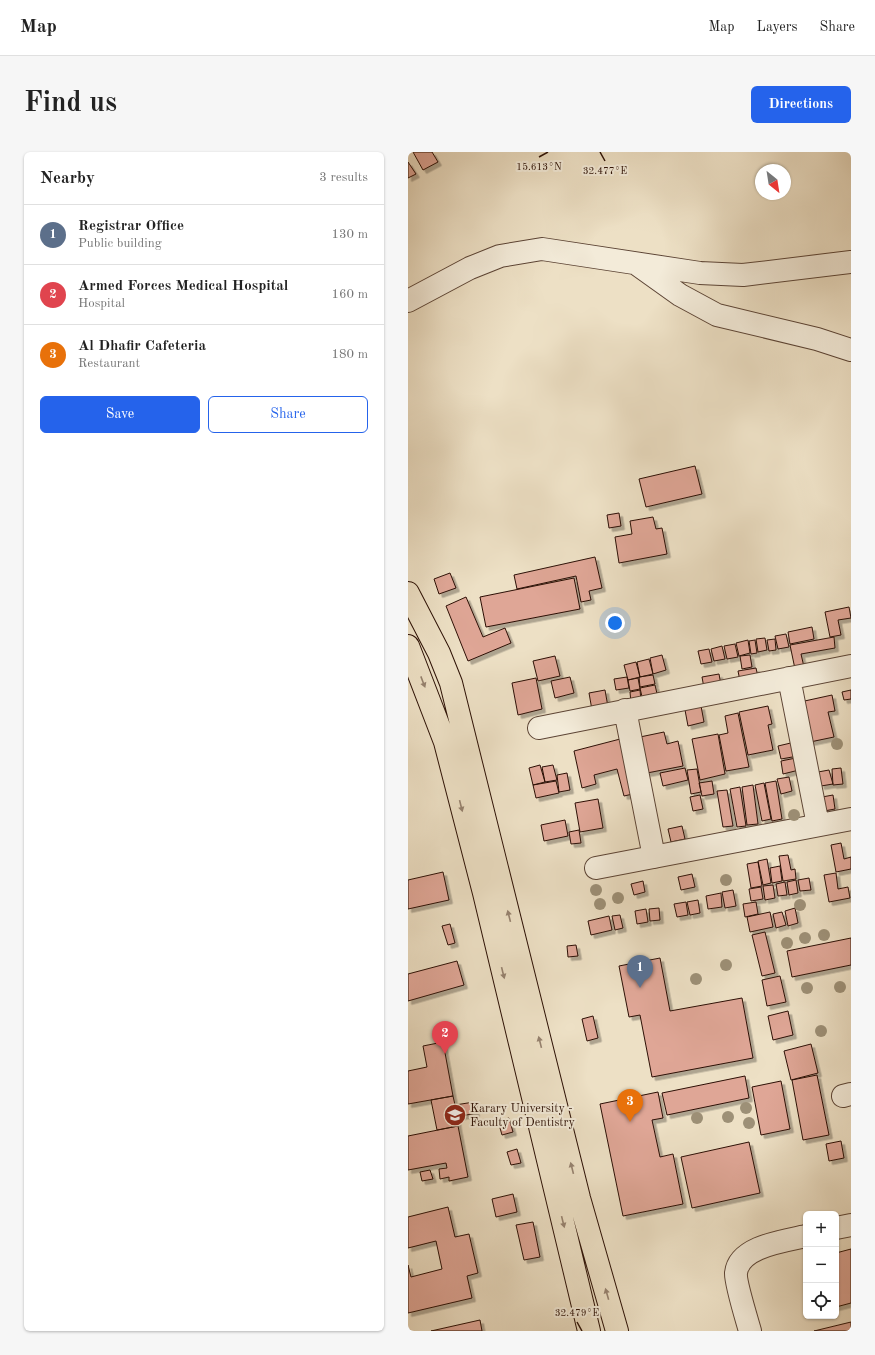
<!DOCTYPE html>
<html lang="en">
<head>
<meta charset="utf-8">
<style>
  :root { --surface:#fff; --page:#f6f6f6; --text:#222; --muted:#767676; --line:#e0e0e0; --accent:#2563eb }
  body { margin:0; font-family:"Old Standard TT",serif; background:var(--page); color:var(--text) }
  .controls { position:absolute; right:12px; bottom:12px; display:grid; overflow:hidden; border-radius:6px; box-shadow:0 1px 3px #0004 }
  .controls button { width:36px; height:36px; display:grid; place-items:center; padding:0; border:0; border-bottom:1px solid var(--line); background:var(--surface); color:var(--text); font:20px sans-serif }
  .compass { position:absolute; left:347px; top:12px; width:36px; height:36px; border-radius:50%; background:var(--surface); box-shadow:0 1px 3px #0004; rotate:150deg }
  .you { position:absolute; left:207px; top:471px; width:14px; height:14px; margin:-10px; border:3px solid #fff; border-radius:50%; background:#1a73e8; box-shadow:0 0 0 6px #1a73e833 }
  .badge { display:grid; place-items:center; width:26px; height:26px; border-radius:50%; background:var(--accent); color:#fff; font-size:13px; font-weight:700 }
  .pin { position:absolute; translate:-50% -33px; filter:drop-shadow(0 1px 2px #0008) }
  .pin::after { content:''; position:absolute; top:21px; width:14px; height:12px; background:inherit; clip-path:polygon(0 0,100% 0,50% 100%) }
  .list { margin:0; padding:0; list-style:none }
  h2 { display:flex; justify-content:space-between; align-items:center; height:52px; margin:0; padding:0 16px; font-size:17px }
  h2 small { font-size:13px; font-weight:400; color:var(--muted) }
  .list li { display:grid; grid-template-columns:26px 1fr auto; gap:12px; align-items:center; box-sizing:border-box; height:60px; padding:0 16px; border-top:1px solid var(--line) }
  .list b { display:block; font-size:15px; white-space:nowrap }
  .list p { margin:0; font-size:13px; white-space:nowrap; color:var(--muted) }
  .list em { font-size:13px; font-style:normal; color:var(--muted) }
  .actions { display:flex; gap:8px; padding:12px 16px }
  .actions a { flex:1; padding:9px 0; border:1px solid var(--accent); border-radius:6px; text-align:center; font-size:14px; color:var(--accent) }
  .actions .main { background:var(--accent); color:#fff }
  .icon { flex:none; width:22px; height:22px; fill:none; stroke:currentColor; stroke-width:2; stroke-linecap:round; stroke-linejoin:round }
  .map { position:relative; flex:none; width:443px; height:1179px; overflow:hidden; border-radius:6px }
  header { display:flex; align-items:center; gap:24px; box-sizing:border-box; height:56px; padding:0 20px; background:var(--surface); border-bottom:1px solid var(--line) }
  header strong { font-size:19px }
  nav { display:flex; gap:22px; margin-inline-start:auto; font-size:14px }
  .intro { display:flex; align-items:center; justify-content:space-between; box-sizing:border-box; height:96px; padding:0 24px }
  h1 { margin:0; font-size:28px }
  .button { padding:10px 18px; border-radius:6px; background:var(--accent); color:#fff; font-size:14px; font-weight:700 }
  main { display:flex; gap:24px; padding:0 24px }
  aside { flex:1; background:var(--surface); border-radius:6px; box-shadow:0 1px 3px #0004 }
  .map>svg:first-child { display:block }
</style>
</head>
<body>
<header>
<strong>Map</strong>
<nav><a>Map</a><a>Layers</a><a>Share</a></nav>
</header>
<div class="intro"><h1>Find us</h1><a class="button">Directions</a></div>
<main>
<aside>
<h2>Nearby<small>3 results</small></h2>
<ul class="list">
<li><span class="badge" style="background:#5c6f8a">1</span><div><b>Registrar Office</b><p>Public building</p></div><em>130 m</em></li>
<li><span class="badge" style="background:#e0444e">2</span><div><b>Armed Forces Medical Hospital</b><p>Hospital</p></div><em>160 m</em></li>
<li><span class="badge" style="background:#e8710a">3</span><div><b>Al Dhafir Cafeteria</b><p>Restaurant</p></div><em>180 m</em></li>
</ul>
<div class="actions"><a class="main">Save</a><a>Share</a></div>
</aside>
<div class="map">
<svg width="443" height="1179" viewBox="0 0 443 1179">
  <defs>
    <filter id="shadow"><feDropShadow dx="3.5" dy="3.5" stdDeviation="0" flood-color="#0004"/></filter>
  </defs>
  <rect width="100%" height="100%" fill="#ede0c5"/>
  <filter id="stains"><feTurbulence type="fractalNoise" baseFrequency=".005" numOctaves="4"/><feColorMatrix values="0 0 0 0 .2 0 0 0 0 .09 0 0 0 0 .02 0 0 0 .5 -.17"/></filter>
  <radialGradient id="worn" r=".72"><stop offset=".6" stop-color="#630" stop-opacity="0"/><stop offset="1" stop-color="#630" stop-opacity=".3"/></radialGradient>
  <path fill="#dfa696" stroke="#2c1005" filter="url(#shadow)" d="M5,0H24L30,10L15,18Z
    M0,10L8,22L0,26Z
    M287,314L294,342L238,355L231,327Z
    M211,361L213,374L201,376L199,363Z
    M245,365L248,377L254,376L259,402L211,411L207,385L224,382L222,369Z
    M187,405L194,436L181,439L183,448L173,450L168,424L109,437L106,423Z
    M42,421L48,436L31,442L26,427Z
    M166,426L172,457L78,475L72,445Z
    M58,445L75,485L97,476L103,491L60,509L38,454Z
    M441,455L443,466L430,468L433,483L422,485L417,460Z
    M404,475L406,487L382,492L380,480Z
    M378,482L381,495L370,497L367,484Z
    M426,485L427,496L393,502L396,515L387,517L382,493Z
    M357,486L359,498L350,500L348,487Z
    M367,487L368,498L361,499L359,488Z
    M340,488L342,501L331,504L328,491Z
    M347,488L349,501L343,502L341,489Z
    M327,492L330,505L319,507L316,494Z
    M314,494L317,507L306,509L303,497Z
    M301,497L304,510L293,512L290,499Z
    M254,503L258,518L245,522L242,506Z
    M342,503L344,515L334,517L332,504Z
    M147,504L152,524L130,529L125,509Z
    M241,507L245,522L232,525L229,510Z
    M228,510L232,525L220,528L216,513Z
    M348,516L350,525L332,529L330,519Z
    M311,522L313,533L296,536L294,525Z
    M245,523L247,532L232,535L231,525Z
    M162,525L166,541L147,546L143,529Z
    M219,525L221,536L208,538L206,527Z
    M128,526L134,557L110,563L104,531Z
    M230,526L232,537L222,539L220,528Z
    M247,533L250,546L235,549L232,536Z
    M197,538L200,555L184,558L181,541Z
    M232,538L233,549L223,551L222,540Z
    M443,538V547L436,548L434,540Z
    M424,543L427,559L420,560L426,585L402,590L392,550Z
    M293,554L296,570L280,574L277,558Z
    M360,554L364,572L360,573L365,598L340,603L331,560Z
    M330,561L341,615L318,619L311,583L320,581L317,564Z
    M256,580L259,592L270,589L275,614L239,621L232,585Z
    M310,582L317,622L292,628L284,587Z
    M216,586L229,641L216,644L209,617L186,623L188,632L174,636L166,599Z
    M387,590L390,604L373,607L370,594Z
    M388,606L391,618L375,622L373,609Z
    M132,613L137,630L125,633L121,616Z
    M145,613L149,628L137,630L134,615Z
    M277,616L280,628L255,634L252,621Z
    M433,616L435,632L425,633L424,617Z
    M289,617L293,640L283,642L279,618Z
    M421,618L425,632L413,634L410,620Z
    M159,621L162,638L151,640L149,623Z
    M381,625L384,639L373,642L369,627Z
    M148,629L151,641L128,646L125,633Z
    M304,629L306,642L294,644L291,631Z
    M368,629L374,667L364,669L357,631Z
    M356,631L363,667L354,669L347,633Z
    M345,633L350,672L339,673L334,635Z
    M332,635L338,674L329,675L322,637Z
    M319,638L325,674L315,675L309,639Z
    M292,643L295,657L285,659L282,645Z
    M425,643L427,657L416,659L414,645Z
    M190,647L195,676L172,680L167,651Z
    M157,668L160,684L136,689L133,673Z
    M274,674L277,687L263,690L260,677Z
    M171,678L173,691L163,692L161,680Z
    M433,691L436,707L443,705V717L428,720L423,693Z
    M380,703L383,718L387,717L388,727L375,729L371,704Z
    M359,707L363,731L355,733L350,709Z
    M350,710L354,734L343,736L339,712Z
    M372,714L374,729L364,731L362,716Z
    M35,720L41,748L0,757V728Z
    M428,721L430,737L440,735L442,746L421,750L416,723Z
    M284,722L287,735L273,738L270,725Z
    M401,726L403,738L392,739L390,728Z
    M388,728L390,741L381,743L379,730Z
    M235,729L237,740L226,743L223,732Z
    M377,730L379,743L370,744L368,732Z
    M365,733L367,746L357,748L355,734Z
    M353,735L355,747L343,749L341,737Z
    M325,738L328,754L317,756L314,740Z
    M313,741L314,755L300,757L298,744Z
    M290,748L292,761L282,763L279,750Z
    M278,750L280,763L269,765L266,752Z
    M348,750L350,762L337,765L335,752Z
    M251,756L252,768L242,769L241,757Z
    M387,756L390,771L380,774L377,759Z
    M238,757L240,770L229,772L227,759Z
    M362,760L365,775L342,780L339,765Z
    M374,760L378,773L368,776L365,762Z
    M212,763L215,776L207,778L204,764Z
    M201,764L204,778L183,783L180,769Z
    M42,772L47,791L40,793L34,774Z
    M357,780L367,821L354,824L344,783Z
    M443,786V813L384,825L379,799Z
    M168,793L170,804L160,805L159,794Z
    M252,806L262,859L334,846L345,906L244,925L232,863L221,865L211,814Z
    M49,809L56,833L0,849V822Z
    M372,824L378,850L359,854L354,828Z
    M380,859L385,883L365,888L360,864Z
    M185,864L190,886L179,889L174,867Z
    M35,890L45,944L0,952V919L19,915L15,894Z
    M403,892L410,921L383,928L376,899Z
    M409,923L421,983L395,988L384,928Z
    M337,924L341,946L259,963L254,941Z
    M373,929L382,977L353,983L344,935Z
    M250,940L255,966L244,968L252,1005L265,1002L275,1052L215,1064L192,952Z
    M45,944L47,953L66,950L68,961L49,965L50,974L29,978L23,948Z
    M101,966L105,980L94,983L90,969Z
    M50,974L60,1025L41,1029V1025L32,1027L31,1017L39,1016L38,1011L0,1018V984Z
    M433,989L436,1006L421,1009L418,992Z
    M341,990L352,1041L284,1056L273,1005Z
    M109,997L113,1011L103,1013L99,1000Z
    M22,1018L25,1027L14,1029L12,1020Z
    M105,1042L109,1060L88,1065L84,1047Z
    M40,1055L47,1085L61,1082L70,1121L59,1124L64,1146L0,1161V1113L3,1125L34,1117L28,1089L0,1096V1065Z
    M125,1070L132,1105L116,1108L108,1073Z
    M443,1097V1151L428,1155V1101Z
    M72,1168L74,1179H23Z
    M443,1170V1179H406Z"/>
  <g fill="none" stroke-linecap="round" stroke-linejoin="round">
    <g stroke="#5c4435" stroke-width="24">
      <path id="minor" d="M230,113L272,143L309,163L409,187L443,198
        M0,149L62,116L92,104L134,97L292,121L335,123L443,110
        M381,526L410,673
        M217,558L246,705
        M131,576L443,514
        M188,716L443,667
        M435,944L443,942
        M428,1076L443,1073
        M342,1179C339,1168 327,1130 328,1121C331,1094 377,1089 398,1084"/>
    </g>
    <g stroke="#2c1005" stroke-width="24">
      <path id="major" d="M0,441L31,501L43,531L171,1046L209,1179
        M0,494L37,590L76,741L181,1179"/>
    </g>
    <use href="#minor" stroke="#f3ebd9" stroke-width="22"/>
    <use href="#major" stroke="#ede0c5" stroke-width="22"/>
  </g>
  <g fill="#9d9077">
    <circle cx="429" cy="592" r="6"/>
    <circle cx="386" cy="663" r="6"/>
    <circle cx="318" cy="728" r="6"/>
    <circle cx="188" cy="738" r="6"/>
    <circle cx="210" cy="746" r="6"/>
    <circle cx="192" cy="752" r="6"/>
    <circle cx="392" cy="753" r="6"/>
    <circle cx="416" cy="783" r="6"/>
    <circle cx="397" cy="786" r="6"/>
    <circle cx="379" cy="791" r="6"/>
    <circle cx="318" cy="813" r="6"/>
    <circle cx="288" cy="827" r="6"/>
    <circle cx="432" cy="835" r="6"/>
    <circle cx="399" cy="836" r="6"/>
    <circle cx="413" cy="879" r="6"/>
    <circle cx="338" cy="956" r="6"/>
    <circle cx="320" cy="965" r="6"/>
    <circle cx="289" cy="966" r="6"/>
    <circle cx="341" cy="971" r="6"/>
  </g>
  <defs><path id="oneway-solid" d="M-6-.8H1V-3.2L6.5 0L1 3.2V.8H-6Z"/></defs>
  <g fill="#96826f">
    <use href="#oneway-solid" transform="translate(15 530) rotate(69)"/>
    <use href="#oneway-solid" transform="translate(53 654) rotate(76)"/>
    <use href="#oneway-solid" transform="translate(101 764) rotate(-104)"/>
    <use href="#oneway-solid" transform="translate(95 821) rotate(76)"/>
    <use href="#oneway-solid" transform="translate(132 890) rotate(-104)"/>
    <use href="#oneway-solid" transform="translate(164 1016) rotate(-104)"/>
    <use href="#oneway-solid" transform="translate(155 1070) rotate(76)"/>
    <use href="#oneway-solid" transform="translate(199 1142) rotate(-106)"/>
  </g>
  <path fill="none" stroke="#2c1005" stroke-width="1.5" d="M192,0L197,9M131,5L140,0M169,1170L174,1179"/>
  <defs>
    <g id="university-disc" transform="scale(1.15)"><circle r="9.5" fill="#8f2418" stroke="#f3ebd9"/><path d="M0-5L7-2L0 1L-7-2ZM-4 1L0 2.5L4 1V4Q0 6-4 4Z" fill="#fff"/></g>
  </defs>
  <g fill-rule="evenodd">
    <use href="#university-disc" x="47" y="963"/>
  </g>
  <g text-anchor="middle" stroke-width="4" stroke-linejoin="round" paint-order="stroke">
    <g font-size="12" fill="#2c1005" stroke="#f3ebd9" text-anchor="start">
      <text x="62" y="960">Karary University -<tspan x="62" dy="14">Faculty of Dentistry</tspan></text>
    </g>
  </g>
  <g font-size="10" text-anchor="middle" fill="#2c1005" stroke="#f3ebd9" stroke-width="4" stroke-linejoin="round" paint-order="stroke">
    <text x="131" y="18">15.613°N</text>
    <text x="197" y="22">32.477°E</text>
    <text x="169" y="1164">32.479°E</text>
  </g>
  <rect width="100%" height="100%" filter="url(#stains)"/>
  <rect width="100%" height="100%" fill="url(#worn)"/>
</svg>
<div class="controls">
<button>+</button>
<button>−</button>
<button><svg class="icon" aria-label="locate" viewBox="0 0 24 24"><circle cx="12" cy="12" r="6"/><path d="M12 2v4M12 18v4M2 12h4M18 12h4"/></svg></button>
</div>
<svg class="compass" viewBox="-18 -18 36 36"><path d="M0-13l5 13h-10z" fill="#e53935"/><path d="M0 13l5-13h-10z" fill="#767676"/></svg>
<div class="you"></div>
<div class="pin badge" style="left:232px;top:836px;background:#5c6f8a">1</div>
<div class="pin badge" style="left:37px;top:902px;background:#e0444e">2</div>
<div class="pin badge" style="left:222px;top:970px;background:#e8710a">3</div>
</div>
</main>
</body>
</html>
